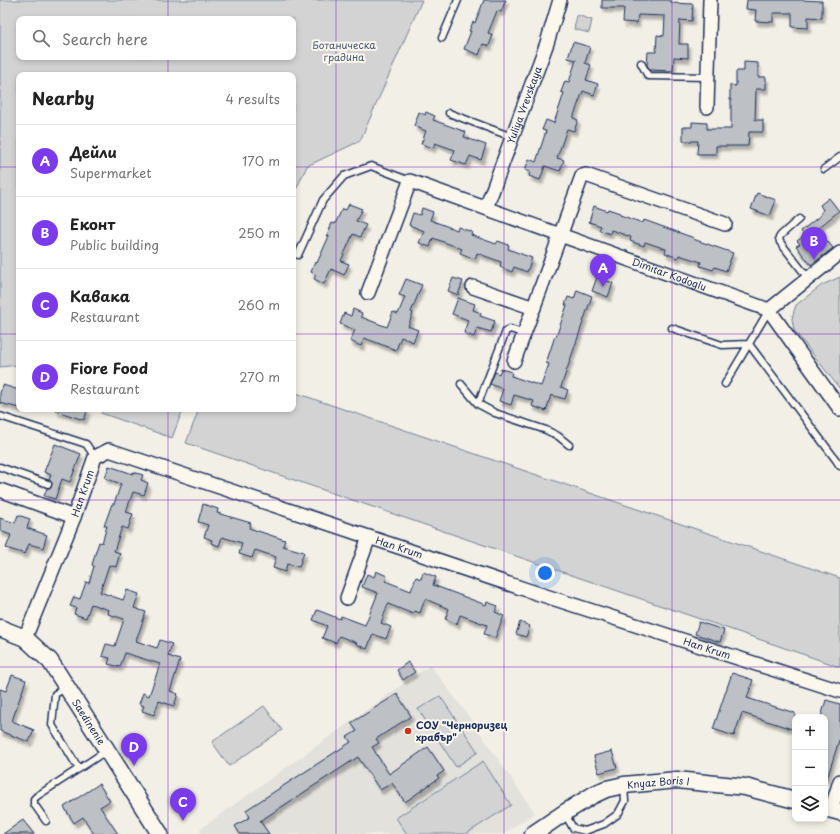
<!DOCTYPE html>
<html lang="en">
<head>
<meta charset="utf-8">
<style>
  :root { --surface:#fff; --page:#f6f6f6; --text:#222; --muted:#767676; --line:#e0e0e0; --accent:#7c3aed }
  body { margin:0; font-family:"Playpen Sans",sans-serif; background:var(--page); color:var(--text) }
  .controls { position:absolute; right:12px; bottom:12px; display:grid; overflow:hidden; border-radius:8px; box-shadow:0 2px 6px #0003 }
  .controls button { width:36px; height:36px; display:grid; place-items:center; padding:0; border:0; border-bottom:1px solid var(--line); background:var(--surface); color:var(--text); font:20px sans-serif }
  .you { position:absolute; left:545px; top:573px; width:14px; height:14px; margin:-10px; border:3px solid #fff; border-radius:50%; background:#1a73e8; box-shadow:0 0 0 6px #1a73e833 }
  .badge { display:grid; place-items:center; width:26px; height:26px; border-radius:50%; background:var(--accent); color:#fff; font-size:13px; font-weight:700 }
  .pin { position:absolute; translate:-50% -33px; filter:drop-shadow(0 1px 2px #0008) }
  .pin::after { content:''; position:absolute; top:21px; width:14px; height:12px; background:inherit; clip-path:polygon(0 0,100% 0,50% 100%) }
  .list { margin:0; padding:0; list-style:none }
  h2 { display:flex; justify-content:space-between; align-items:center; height:52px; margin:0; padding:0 16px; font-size:17px }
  h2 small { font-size:13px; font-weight:400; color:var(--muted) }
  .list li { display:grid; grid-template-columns:26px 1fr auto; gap:12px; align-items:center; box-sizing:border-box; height:72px; padding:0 16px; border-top:1px solid var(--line) }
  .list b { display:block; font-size:15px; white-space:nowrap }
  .list p { margin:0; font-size:13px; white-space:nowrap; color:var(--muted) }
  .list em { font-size:13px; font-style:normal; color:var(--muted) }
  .icon { flex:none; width:22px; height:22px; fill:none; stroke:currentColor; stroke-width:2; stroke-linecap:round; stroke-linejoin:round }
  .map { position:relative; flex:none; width:840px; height:834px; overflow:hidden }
  .search { position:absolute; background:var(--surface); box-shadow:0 2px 6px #0003; left:16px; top:16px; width:280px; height:44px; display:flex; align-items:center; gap:10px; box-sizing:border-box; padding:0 14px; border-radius:8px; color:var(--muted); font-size:15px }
  .panel { position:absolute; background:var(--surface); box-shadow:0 2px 6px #0003; left:16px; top:72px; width:280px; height:340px; border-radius:8px }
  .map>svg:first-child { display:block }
</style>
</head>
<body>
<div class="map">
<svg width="840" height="834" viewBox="0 0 840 834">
  <defs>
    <filter id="shadow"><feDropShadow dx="2.5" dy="4.5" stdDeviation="1" flood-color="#0004"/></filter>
  </defs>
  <rect width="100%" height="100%" fill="#f2efe6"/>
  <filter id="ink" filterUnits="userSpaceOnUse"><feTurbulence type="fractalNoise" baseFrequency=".025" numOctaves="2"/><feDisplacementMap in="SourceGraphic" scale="8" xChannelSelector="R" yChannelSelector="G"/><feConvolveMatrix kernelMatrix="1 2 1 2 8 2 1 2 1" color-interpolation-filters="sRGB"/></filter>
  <g filter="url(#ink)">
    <path fill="#e2e1dc" d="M430,665L465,711L535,813L503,834H201L200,829Z"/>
    <path fill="#d2d3d2" stroke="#768198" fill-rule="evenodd" d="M0,0H422L360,141L307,166L293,196V75H19V365L0,367ZM19,19H293V57H19Z
      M577,15L592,20L589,33L574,29Z
      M840,277V389L794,330L792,319L794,311L796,305L822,285Z
      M293,392L840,578V667L186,443L199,409H293Z
      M102,409H183L172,438L101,413Z
      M440,696L478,752L456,767L418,709Z
      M264,706L282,730L229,766L212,742Z
      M483,761L511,805L466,834H407L396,818Z"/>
    <path fill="#bdc0c4" stroke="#1b2f5e" filter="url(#shadow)" d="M484,0H506L501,12L497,11L488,33L493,35L489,46L483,44L479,55L464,49L471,31H469L473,22L475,23Z
      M602,0H671V3L693,4L692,21L680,20L679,44H688V58L674,57L673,71L650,70L647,65L648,52H656L657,35L664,36L665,16L638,15L637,23L623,22L624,8H602Z
      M747,0H800L822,1V18L808,17V28L792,27V13H773V22L755,21L756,10L746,9Z
      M573,42L590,47L585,63L591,65L586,80L598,84L594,95L583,91L573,118L578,120L574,131L567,129L557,158L564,160L560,171L545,166L540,180L529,176L530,172L525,170L529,159L536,162L546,131L542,130L546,120L554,123L564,93L561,92L565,81L569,82L576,60L568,58Z
      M744,62L758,63V77H766V89H756L755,120H763V132H749L748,146H716V154H697L698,141H683V127H692V122L707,123V129H731V100H730V85L736,86V71H744Z
      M419,112L425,115L426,112L435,116L433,120L466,132L464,137L486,145L481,160L470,156L466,165L451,160L455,150L435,143L433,148L421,144L426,131L414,126Z
      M757,193L776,200L770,216L751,209Z
      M829,198L839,211L817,229L833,248L811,265L796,246L800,244L797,241L804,236L801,231L821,215L820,214L823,210L820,205Z
      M349,204L362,209L356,221L366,225L360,237L353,234L341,261L349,264L344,275L331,269L324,284L314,279L316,275L311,272L315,262L317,263L329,236H327L332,223L335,224L342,209L346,210Z
      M594,206L607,211L608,209L620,213V215L643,223L644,220L694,238L693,239L733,253L726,271L715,267L713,270L700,266L701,262L679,255L678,258L665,253L666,249L645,242L644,246L630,241L631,237L611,230L610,234L599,230L601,226L589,222Z
      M422,208L433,212L430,220L457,230L458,227L472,232L471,235L496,244L498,241L509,245L508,249L532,258L527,272L514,267L512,272L500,267L501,262L477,253L475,259L460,253L462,249L433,238L430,247L419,243L424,231L409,225L413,213L420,215Z
      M597,277L613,283L608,297L592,291Z
      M453,278L463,281L458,295L448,291Z
      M406,279L422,285L411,312L413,313L408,326L418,330L413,342L401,337L396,350L364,338L361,346L350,341L355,330L340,324L344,313L351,316L353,309L362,313L361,317L387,327L393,312L398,314L405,297L399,295Z
      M577,290L592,296L561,387L568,390L565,399L551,395L546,411L532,406L534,401L514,395L511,405L499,401L503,389L490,384L495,372L499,374L501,369L512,372L511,376L541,386L549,364L546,363L555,336L556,337L567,305H565L568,297L574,299Z
      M458,298L475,304L473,310L481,313L480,316L495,321L491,332L477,328L474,337L464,333L468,320L452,314Z
      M3,385L19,390V408L0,403V393Z
      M56,409H88L84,420L56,411Z
      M55,444L81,454L70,482L62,479L55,499L44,496L47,488H51L52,484L49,480L51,475L44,472Z
      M109,466L133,474V472L143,475L141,480L148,483L144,495L133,492L126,512L133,514L128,529L122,527L114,551L120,553L116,567L109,565L100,592L123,600L127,590L139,594L134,608L146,612L136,641L157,648L160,640L172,644L168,656L180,660L170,691L178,694L174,706L159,701L154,715L142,711L144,706L139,704L143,693L149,696L160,664L125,653L120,667L108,664L110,658L102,656L106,644L115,646L124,619L108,614L109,610L91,604L86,618L74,614L76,608L70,606L74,597L80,599L86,582L89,583L94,566L92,565L96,551L99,542L102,543L107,526H104L112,504H114L121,484L105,478Z
      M203,504L218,509L217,513L251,523L249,528L285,540L283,546L304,552L299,567L287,564L285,572L273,568L276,557L255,550L252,558L239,554L242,543L222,537L219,546L211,543L212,540L204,537L208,525L198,522Z
      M18,515L30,519L27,528L47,535L43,548L29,544L25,554L6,548L11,535L0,531V518L15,523Z
      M376,571L387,576L385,581L411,591L416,577L421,579L423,572L436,577L433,585L486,605L487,602L498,606L495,612L504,616L495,638L484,634L487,625L460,615L457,624L445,619L449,609L425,599L420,613L415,611L413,614L388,604L381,623L391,627L386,639L373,634L367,649L356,644L357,643L339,636L336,643L322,638L327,626L313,620L317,610L340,619L341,616L365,625L378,593L362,587L367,574L374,577Z
      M520,622L530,626L526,637L516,634Z
      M699,622L724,630L720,642L695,634Z
      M408,662L415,672L403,680L397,670Z
      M732,673L753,680L747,698L795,713V730L742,713L734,736L713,729Z
      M12,675L26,680L12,721L34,730L29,742L0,731V689L6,691Z
      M397,694L411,716L376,739L379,743L372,747L389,774L428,747L444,771L437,776L439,778L405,802L392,783L380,790L358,757L260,821L269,834H240L235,826L250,817L246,810L351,742L347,737L357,731L351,723Z
      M826,700L840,704V737L827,779H825V717H821Z
      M612,751L617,768L599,773L594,756Z
      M99,784L110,801L100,807L118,834H94L83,817L74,823L64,807Z
      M23,820L34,834H3Z"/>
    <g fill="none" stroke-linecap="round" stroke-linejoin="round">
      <g stroke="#1b2f5e" stroke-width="9">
        <path id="service" d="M442,38L458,0
          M641,63L648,76L708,77
          M449,113L512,137
          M824,169L840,157
          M799,219L781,235L779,238L780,242L808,278
          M298,255L323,200L344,176L371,166L410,181
          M672,328L722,345L749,344L836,460L840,466
          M461,384L478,404L495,413L546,430L558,436L569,445
          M725,384L769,310
          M478,404L506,331L510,329L525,334
          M0,416L86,444L95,457
          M0,467L48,484
          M67,687L55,694L52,725L79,769
          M565,814L573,828L585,831L604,824L618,814L625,801L624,785
          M46,821L34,804V799L37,796L106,751"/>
      </g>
      <g stroke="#1b2f5e" stroke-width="16">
        <g id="minor">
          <path d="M707,107L710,0"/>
          <path id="s1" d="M486,208L547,43L560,0"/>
          <path d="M473,287L534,308"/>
          <path id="s2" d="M368,293L410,181L769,310L840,409"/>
          <path d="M769,310L840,253"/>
          <path d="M514,361L582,176L586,175L725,224"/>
          <path id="s3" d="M0,490L74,517L95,457L109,450L524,589L840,691"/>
          <path d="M347,598L369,537"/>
          <path d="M25,638L74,517"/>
          <path d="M831,810L840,781"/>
        </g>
      </g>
      <g stroke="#1b2f5e" stroke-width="19">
        <g id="tertiary">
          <path id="s4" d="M0,628L25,638L50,661L103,744L160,834"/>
          <path d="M825,808L840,812"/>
          <path id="s5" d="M533,834L564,813L593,795L606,789L624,785L677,780L745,787L795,800"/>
        </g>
      </g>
      <use href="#service" stroke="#fbf7ec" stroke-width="6"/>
      <use href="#minor" stroke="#fbf7ec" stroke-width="13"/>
      <use href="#tertiary" stroke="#fbf7ec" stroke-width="16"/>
    </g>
  </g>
  <path fill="none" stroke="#7b2cbf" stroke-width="1" stroke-opacity="0.55" d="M168,0V19M336,0V834M504,0V834M672,0V834M168,57V75M0,167H19M293,167H840M0,334H19M293,334H840M168,409V834M0,500H840M0,667H840"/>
  <circle fill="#c8321e" stroke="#fbf7ec" stroke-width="1.5" cx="408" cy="731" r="4"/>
  <g text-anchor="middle" stroke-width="4" stroke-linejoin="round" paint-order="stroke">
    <g font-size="10" fill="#49587b" stroke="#fbf7ec">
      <text x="344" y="49">Ботаническа<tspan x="344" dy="12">градина</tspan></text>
    </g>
    <g font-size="10" fill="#1b2f5e" stroke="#fbf7ec">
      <text dy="4" stroke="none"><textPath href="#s1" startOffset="110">Yuliya Vrevskaya</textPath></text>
      <text dy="4" stroke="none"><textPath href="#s2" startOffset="395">Dimitar Kodoglu</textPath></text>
      <text dy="4" stroke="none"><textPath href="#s3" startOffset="104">Han Krum</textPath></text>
      <text dy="4" stroke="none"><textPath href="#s3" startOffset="464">Han Krum</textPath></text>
      <text dy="4" stroke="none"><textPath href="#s3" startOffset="788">Han Krum</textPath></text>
      <text dy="4" stroke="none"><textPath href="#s4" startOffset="133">Saedinenie</textPath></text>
      <text dy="4" stroke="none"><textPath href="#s5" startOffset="139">Knyaz Boris I</textPath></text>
    </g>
    <g font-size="10" font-weight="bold" fill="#1b2f5e" stroke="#fbf7ec" text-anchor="start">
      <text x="416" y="729">СОУ "Черноризец<tspan x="416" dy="12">храбър"</tspan></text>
    </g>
  </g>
</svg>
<div class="controls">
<button>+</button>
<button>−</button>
<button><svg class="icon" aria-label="layers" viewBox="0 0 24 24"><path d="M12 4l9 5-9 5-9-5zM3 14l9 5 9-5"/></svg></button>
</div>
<div class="you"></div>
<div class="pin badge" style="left:603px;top:287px">A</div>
<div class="pin badge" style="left:814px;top:260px">B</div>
<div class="pin badge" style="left:183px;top:821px">C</div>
<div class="pin badge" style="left:134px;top:766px">D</div>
<div class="search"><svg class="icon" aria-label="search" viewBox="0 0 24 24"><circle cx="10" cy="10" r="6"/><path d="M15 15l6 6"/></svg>Search here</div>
<section class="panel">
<h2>Nearby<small>4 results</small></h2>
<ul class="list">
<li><span class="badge">A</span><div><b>Дейли</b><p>Supermarket</p></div><em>170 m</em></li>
<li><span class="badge">B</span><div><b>Еконт</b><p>Public building</p></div><em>250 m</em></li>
<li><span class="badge">C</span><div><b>Кавака</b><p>Restaurant</p></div><em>260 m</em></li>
<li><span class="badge">D</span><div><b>Fiore Food</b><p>Restaurant</p></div><em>270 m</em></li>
</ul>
</section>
</div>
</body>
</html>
